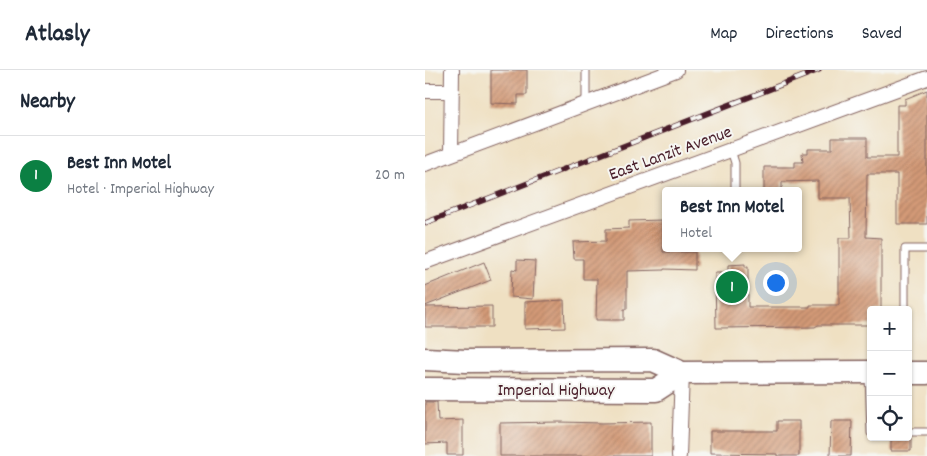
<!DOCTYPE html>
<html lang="en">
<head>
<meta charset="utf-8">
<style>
  :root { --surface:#fff; --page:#f6f6f7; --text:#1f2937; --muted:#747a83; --line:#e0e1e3; --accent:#0b8043 }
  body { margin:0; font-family:Dekko,sans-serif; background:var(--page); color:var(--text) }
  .controls { position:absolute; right:15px; bottom:15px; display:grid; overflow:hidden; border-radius:5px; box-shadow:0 1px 4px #0004 }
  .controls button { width:45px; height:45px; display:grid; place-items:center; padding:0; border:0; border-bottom:1px solid var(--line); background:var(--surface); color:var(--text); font:25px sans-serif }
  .you { position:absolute; left:350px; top:212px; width:18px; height:18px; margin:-12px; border:4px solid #fff; border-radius:50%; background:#1a73e8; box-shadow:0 0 0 8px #1a73e833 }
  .badge { display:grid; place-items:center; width:32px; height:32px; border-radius:50%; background:var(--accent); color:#fff; font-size:16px; font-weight:700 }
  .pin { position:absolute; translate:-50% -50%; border:2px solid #fff; box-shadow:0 1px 5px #0006 }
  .popup { position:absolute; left:237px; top:117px; width:140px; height:65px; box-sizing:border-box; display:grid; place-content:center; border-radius:5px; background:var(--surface); filter:drop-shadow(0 1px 4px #0005); font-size:16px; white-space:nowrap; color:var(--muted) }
  .popup b { font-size:19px; color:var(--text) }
  .popup::after { content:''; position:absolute; left:50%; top:100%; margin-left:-10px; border:10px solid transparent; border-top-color:var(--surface) }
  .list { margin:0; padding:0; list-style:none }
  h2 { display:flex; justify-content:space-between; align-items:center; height:65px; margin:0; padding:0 20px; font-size:21px }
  h2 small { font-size:16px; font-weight:400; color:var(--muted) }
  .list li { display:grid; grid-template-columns:32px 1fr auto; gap:15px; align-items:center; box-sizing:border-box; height:80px; padding:0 20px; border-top:1px solid var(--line) }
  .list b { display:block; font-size:19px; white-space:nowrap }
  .list p { margin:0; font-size:16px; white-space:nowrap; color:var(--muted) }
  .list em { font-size:16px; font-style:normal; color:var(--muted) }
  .icon { flex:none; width:28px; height:28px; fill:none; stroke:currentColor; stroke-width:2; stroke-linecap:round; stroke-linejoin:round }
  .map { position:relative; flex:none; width:502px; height:386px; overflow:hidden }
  header { display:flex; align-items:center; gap:30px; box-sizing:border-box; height:70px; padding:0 25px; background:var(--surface); border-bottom:1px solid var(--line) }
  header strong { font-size:24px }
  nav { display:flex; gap:28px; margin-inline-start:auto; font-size:18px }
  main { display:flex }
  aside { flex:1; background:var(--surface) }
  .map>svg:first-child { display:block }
</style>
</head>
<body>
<header>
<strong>Atlasly</strong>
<nav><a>Map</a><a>Directions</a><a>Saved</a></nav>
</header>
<main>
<aside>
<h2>Nearby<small></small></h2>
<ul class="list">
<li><span class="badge">1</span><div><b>Best Inn Motel</b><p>Hotel · Imperial Highway</p></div><em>20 m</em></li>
</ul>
</aside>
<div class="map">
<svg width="502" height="386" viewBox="0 0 502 386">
  <defs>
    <pattern id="building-hatch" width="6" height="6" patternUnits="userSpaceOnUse" patternTransform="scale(1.25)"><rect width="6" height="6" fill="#d39a77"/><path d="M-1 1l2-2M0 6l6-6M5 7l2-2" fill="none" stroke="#ad7d62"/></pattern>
  </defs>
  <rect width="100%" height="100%" fill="#f6f6f2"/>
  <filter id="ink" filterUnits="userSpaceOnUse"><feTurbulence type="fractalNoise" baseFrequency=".02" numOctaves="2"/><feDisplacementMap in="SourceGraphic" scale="10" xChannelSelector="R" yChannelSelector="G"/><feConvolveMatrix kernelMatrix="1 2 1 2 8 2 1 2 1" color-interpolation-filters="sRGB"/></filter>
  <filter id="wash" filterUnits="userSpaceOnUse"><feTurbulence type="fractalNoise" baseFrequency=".0096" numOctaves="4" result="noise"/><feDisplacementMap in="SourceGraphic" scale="20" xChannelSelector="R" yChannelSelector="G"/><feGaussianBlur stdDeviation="1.12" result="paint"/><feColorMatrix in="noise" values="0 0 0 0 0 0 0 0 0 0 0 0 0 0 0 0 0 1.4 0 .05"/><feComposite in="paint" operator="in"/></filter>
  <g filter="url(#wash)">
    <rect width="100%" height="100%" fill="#efe0c2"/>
    <g id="blocks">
      <path fill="url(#building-hatch)" d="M66,0H102V25H93V34L66,33Z
        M502,20V154H472V104H442L441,167L456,168V240H446V255H393L390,257L291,258L290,203H303V195L320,194V197H323V237H385V235H414V168H426L425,128H393V111L357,112V118H355V121H339V97H370V92H378L377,83H383V79H407V68H442V87H472V35H480V29Z
        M237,150V160H238V182H270V200L239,199V200L202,201V239H199V250H171L172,209H158V189H149L148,172L181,171V159L204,158V151Z
        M92,190L110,191L108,229L86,227L87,199L92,200Z
        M59,192L66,210L0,236V216Z
        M139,230L140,258L100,259V232Z
        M67,236V257H0V237Z
        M0,332H12L13,351L38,350V385H22V373L0,374Z
        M352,351H374V386H352V384L285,383V361H352Z
        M406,351H427L426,386H405Z
        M134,352L177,353L226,352V386H75V353Z
        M466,367H486V381H466Z"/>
    </g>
  </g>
  <g filter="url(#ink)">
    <use href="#blocks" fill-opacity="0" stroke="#846360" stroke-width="1"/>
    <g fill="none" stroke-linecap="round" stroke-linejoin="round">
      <g stroke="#846360" stroke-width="9">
        <path id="service" d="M161,0V33
          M306,80L310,93V121
          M480,240V179H502
          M444,305L446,363
          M486,362H502"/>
      </g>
      <g stroke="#846360" stroke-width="16">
        <path id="minor" d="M0,21H27
          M26,84L27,0
          M0,94L251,0
          M0,192L502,8
          M254,386L257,303"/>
      </g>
      <g stroke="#846360" stroke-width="25">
        <path id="primary" d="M0,289L41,291L228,290L257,303L446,302
          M483,303H502
          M0,319L231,320L257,303"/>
      </g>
      <use href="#service" stroke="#fff" stroke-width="7"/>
      <use href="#minor" stroke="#fff" stroke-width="14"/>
      <use href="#primary" stroke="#fff" stroke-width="22"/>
      <g stroke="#4a1f2b" stroke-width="5.5">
        <path id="rail" d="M0,153L394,0"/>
      </g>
      <use href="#rail" stroke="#f6f6f2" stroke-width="4" stroke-dasharray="11" stroke-linecap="butt"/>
    </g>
  </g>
  <g text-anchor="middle" stroke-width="4" stroke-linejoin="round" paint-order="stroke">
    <g font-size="18" fill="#4a1f2b" stroke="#f6f6f2">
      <text transform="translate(245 82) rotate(-20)" y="6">East Lanzit Avenue</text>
      <text x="131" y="325">Imperial Highway</text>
    </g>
  </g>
</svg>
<div class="controls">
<button>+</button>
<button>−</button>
<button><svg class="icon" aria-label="locate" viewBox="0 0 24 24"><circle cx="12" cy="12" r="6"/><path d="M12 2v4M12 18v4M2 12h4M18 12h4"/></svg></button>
</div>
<div class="you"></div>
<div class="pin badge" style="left:307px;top:217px">1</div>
<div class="popup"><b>Best Inn Motel</b>Hotel</div>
</div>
</main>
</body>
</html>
